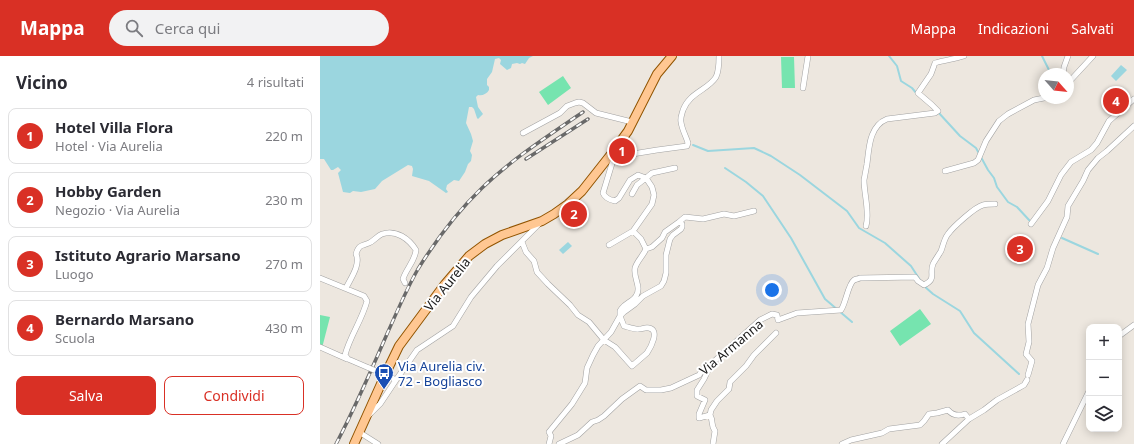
<!DOCTYPE html>
<html lang="it">
<head>
<meta charset="utf-8">
<style>
  :root { --surface:#fff; --page:#f2f2f3; --text:#2b2b33; --muted:#7c7c81; --line:#e1e1e2; --accent:#d93025 }
  body { margin:0; font-family:"Noto Sans",sans-serif; background:var(--page); color:var(--text) }
  .controls { position:absolute; right:12px; bottom:12px; display:grid; overflow:hidden; border-radius:8px; box-shadow:0 2px 10px #0003 }
  .controls button { width:36px; height:36px; display:grid; place-items:center; padding:0; border:0; border-bottom:1px solid var(--line); background:var(--surface); color:var(--text); font:20px sans-serif }
  .compass { position:absolute; left:718px; top:12px; width:36px; height:36px; border-radius:50%; background:var(--surface); box-shadow:0 2px 10px #0003; rotate:117deg }
  .you { position:absolute; left:452px; top:234px; width:14px; height:14px; margin:-10px; border:3px solid #fff; border-radius:50%; background:#1a73e8; box-shadow:0 0 0 6px #1a73e833 }
  .badge { display:grid; place-items:center; width:26px; height:26px; border-radius:50%; background:var(--accent); color:#fff; font-size:13px; font-weight:700 }
  .pin { position:absolute; translate:-50% -50%; border:2px solid #fff; box-shadow:0 1px 4px #0006 }
  .list { margin:0; padding:0; list-style:none }
  h2 { display:flex; justify-content:space-between; align-items:center; height:52px; margin:0; padding:0 16px; font-size:17px }
  h2 small { font-size:13px; font-weight:400; color:var(--muted) }
  .list li { display:grid; grid-template-columns:26px 1fr auto; gap:12px; align-items:center; box-sizing:border-box; height:56px; margin:0 8px 8px; padding:0 8px; border:1px solid var(--line); border-radius:8px }
  .list b { display:block; font-size:15px; white-space:nowrap }
  .list p { margin:0; font-size:13px; white-space:nowrap; color:var(--muted) }
  .list em { font-size:13px; font-style:normal; color:var(--muted) }
  .actions { display:flex; gap:8px; padding:12px 16px }
  .actions a { flex:1; padding:9px 0; border:1px solid var(--accent); border-radius:8px; text-align:center; font-size:14px; color:var(--accent) }
  .actions .main { background:var(--accent); color:#fff }
  .icon { flex:none; width:22px; height:22px; fill:none; stroke:currentColor; stroke-width:2; stroke-linecap:round; stroke-linejoin:round }
  .map { position:relative; flex:none; width:814px; height:388px; overflow:hidden }
  header { display:flex; align-items:center; gap:24px; box-sizing:border-box; height:56px; padding:0 20px; background:var(--accent); color:#fff }
  header strong { font-size:19px }
  nav { display:flex; gap:22px; margin-inline-start:auto; font-size:14px }
  .search { width:280px; height:36px; background:var(--page); display:flex; align-items:center; gap:10px; box-sizing:border-box; padding:0 14px; border-radius:22px; color:var(--muted); font-size:15px }
  main { display:flex }
  aside { flex:1; background:var(--surface) }
  .map>svg:first-child { display:block }
</style>
</head>
<body>
<header>
<strong>Mappa</strong>
<div class="search"><svg class="icon" aria-label="search" viewBox="0 0 24 24"><circle cx="10" cy="10" r="6"/><path d="M15 15l6 6"/></svg>Cerca qui</div>
<nav><a>Mappa</a><a>Indicazioni</a><a>Salvati</a></nav>
</header>
<main>
<aside>
<h2>Vicino<small>4 risultati</small></h2>
<ul class="list">
<li><span class="badge">1</span><div><b>Hotel Villa Flora</b><p>Hotel · Via Aurelia</p></div><em>220 m</em></li>
<li><span class="badge">2</span><div><b>Hobby Garden</b><p>Negozio · Via Aurelia</p></div><em>230 m</em></li>
<li><span class="badge">3</span><div><b>Istituto Agrario Marsano</b><p>Luogo</p></div><em>270 m</em></li>
<li><span class="badge">4</span><div><b>Bernardo Marsano</b><p>Scuola</p></div><em>430 m</em></li>
</ul>
<div class="actions"><a class="main">Salva</a><a>Condividi</a></div>
</aside>
<div class="map">
<svg width="814" height="388" viewBox="0 0 814 388">
  <rect width="100%" height="100%" fill="#ede7df"/>
  <path fill="#76e4af" d="M461,1H474L475,32H462Z
    M243,20L251,32L228,49L219,36Z
    M600,253L611,268L580,290L570,275Z
    M0,259L10,261L2,292L0,290Z"/>
  <path fill="#9bd6df" d="M0,0H213L209,2L205,8L202,7L200,8L197,7L192,8L191,12L187,14L180,8L181,4L179,2L175,3L172,16L167,23V29L169,31V34C167,38 162,40 158,39L156,41L158,51L163,58L158,63L157,62L154,53L152,51H149L146,67L151,78L153,85L150,95L152,99L151,105L148,108L145,116L139,125L134,124L127,129L126,133L128,136L126,137L109,125L92,120L93,113L92,110L88,109L62,125L55,133L41,136L33,135L30,137L23,136L18,117L21,114L18,111L13,114H11L4,103H0Z
    M801,9L807,14L796,25L791,20Z
    M248,186L252,190L243,198L239,194Z"/>
  <g fill="none" stroke-linecap="round" stroke-linejoin="round">
    <path stroke="#9bd6df" stroke-width="2" d="M569,0L577,10L581,25L592,32L597,38
      M722,0L731,18
      M618,56L640,80L656,92L668,114L674,122L677,131L688,146L697,151L710,165
      M373,89L388,95L434,92L451,100L480,119L527,155L539,172L565,187L591,210L600,224
      M405,112L426,126L443,140L471,182L505,243L532,266
      M742,182L778,198
      M604,230L613,238L640,255L654,277L699,318"/>
    <g stroke="#a2a2a2" stroke-width="6">
      <path id="street" d="M743,18L744,11L748,0
        M748,27L773,0
        M483,32L488,0
        M203,77L240,57L247,50L255,47L259,46L263,47L276,57L312,66
        M292,97L294,101L283,137C285,142 290,144 295,145L299,142L310,124L318,119L326,122L332,131L334,139L332,148L313,175L321,183L326,193
        M294,101L337,94L367,90L368,87C366,80 362,74 361,66C360,62 362,58 363,54C370,36 388,34 396,21C399,15 399,7 399,0
        M625,115L654,107L658,104L666,85L679,65L688,58L714,44L724,42
        M312,138L317,129L326,122L332,117L355,112
        M359,166L365,161L383,163L404,158L414,160L434,155
        M711,168L728,145L741,119L751,106L771,94L777,87L789,65L814,43
        M546,170C550,157 544,138 544,124C545,119 546,113 547,108C549,93 549,70 567,63L615,57L618,55L612,49L598,37L611,18L615,7C625,4 635,3 644,0
        M202,186L206,196L214,205L217,216L228,228L250,249L258,259L269,266L284,284L295,291L312,310L327,297C331,291 340,274 329,272C325,271 323,273 319,273C316,274 308,271 304,270L300,260L304,256L315,248L323,240L341,230L344,225L346,217V199L350,183L353,179L361,173L362,171V168L359,166L345,176L342,182L332,191L326,193C323,200 317,205 315,212C313,222 322,231 316,240C313,245 306,247 302,252L300,255V260L291,276L278,290L273,299L267,312L265,327L252,348L229,376L231,380L229,388
        M289,189L313,175
        M0,222L44,240L47,245C42,264 30,280 25,299L28,303L49,312
        M26,232C31,222 41,208 36,198C39,188 42,190 49,187C54,185 57,180 62,178C76,173 89,183 96,194C95,205 86,213 83,223L85,227
        M799,280L814,269
        M0,291L27,303
        M390,310L384,323L377,334V340L385,344L379,358V362L390,359
        M708,319L712,305L706,298L709,286L708,268L718,229L727,212L733,192L747,161L748,150L763,125L768,114L778,102L787,95L814,70
        M76,324L97,294L133,270L151,241L177,210L220,167
        M49,359L60,348L76,324L64,318
        M39,376L58,388
        M239,388L258,379L272,366L278,364L284,360L302,343L320,330L326,334H341L351,332L379,319L382,315L390,309L440,264L452,258L457,259L458,264L477,257L521,254C526,247 528,228 534,224C536,223 538,223 540,222L595,221L598,225L604,229C617,223 609,218 613,208C615,204 618,200 621,195C623,190 624,183 628,178C633,171 655,151 663,149C667,148 671,148 675,148
        M393,388L395,375C390,368 394,366 390,359L391,354L397,345L409,333L410,326L426,310L434,299L456,277
        M522,388L531,384L562,377L569,373L600,369L604,365L609,358L617,357L628,354C633,360 639,360 645,358L649,363
        M622,388L649,363L664,354L677,344L704,329L707,324
        M743,388L769,335"/>
    </g>
    <g stroke="#915400" stroke-width="10">
      <path id="primary" d="M34,388L65,319L79,290L125,228L149,200L165,188L182,179L222,165L234,158L248,148L262,135L292,97L308,75L337,18L352,0"/>
    </g>
    <use href="#street" stroke="#fff" stroke-width="5"/>
    <use href="#primary" stroke="#ffc792" stroke-width="8"/>
    <g stroke="#696969" stroke-width="3.5">
      <path id="rail" d="M206,103L268,63
        M16,388C35,352 51,315 67,278C77,256 86,234 98,213C116,184 137,156 162,132C192,103 228,80 263,56"/>
    </g>
    <use href="#rail" stroke="#fff" stroke-width="2" stroke-dasharray="6" stroke-linecap="butt"/>
    <g stroke="#a2a2a2" stroke-width="6" stroke-linecap="butt">
      <path id="street-bridge" d="M49,312L61,317"/>
    </g>
    <use href="#street-bridge" stroke="#fff" stroke-width="5"/>
  </g>
  <defs>
    <g id="bus-pin" transform="scale(1)"><path d="M0 17L-7.5 6A9.5 9.5 0 1 1 7.5 6Z" fill="#1a4fb4" stroke="#fff"/><path d="M-5-6H5V4H4V6H2V4H-2V6H-4V4H-5ZM-3.5-4V0h7V-4ZM-3.5 1.2v1.5H-2V1.2ZM2 1.2v1.5H3.5V1.2Z" fill="#fff"/></g>
  </defs>
  <g fill-rule="evenodd">
    <use href="#bus-pin" x="64" y="317"/>
  </g>
  <g text-anchor="middle" stroke-width="4" stroke-linejoin="round" paint-order="stroke">
    <g font-size="13" fill="#1b1b1b" stroke="#fff">
      <text transform="translate(127 228) rotate(-51)" y="5">Via Aurelia</text>
      <text transform="translate(411 291) rotate(-40)" y="5">Via Armanna</text>
    </g>
    <g font-size="13" fill="#164399" stroke="#fff" text-anchor="start">
      <text x="78" y="315">Via Aurelia civ.<tspan x="78" dy="15">72 - Bogliasco</tspan></text>
    </g>
  </g>
</svg>
<div class="controls">
<button>+</button>
<button>−</button>
<button><svg class="icon" aria-label="layers" viewBox="0 0 24 24"><path d="M12 4l9 5-9 5-9-5zM3 14l9 5 9-5"/></svg></button>
</div>
<svg class="compass" viewBox="-18 -18 36 36"><path d="M0-13l5 13h-10z" fill="#e53935"/><path d="M0 13l5-13h-10z" fill="#7c7c81"/></svg>
<div class="you"></div>
<div class="pin badge" style="left:302px;top:95px">1</div>
<div class="pin badge" style="left:254px;top:158px">2</div>
<div class="pin badge" style="left:700px;top:193px">3</div>
<div class="pin badge" style="left:796px;top:45px">4</div>
</div>
</main>
</body>
</html>
